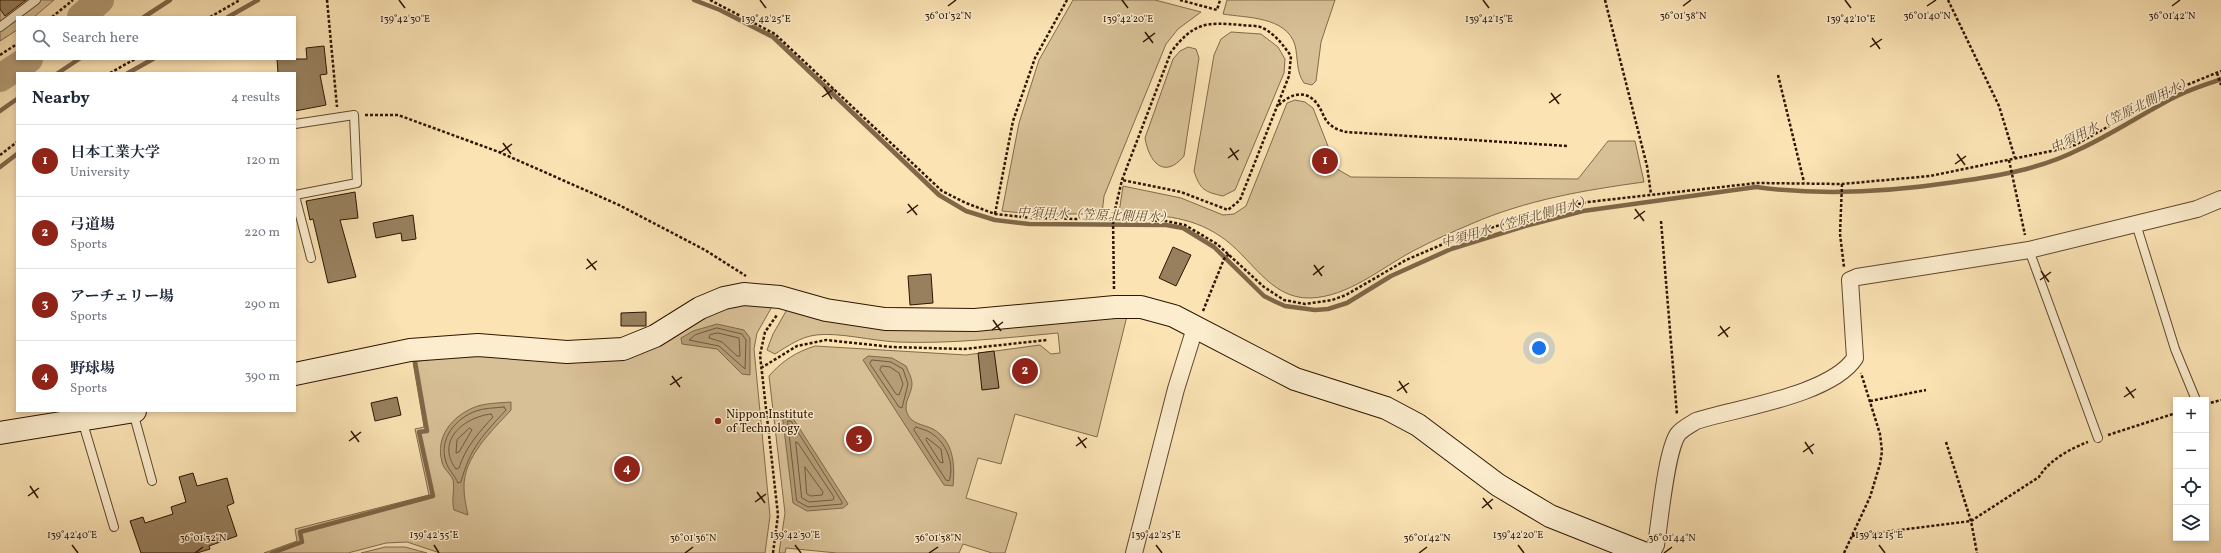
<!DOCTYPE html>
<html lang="en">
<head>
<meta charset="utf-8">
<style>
  :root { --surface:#fff; --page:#f2f2f3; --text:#1f2937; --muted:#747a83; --line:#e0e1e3; --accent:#8f2418 }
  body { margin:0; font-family:Vollkorn,"Noto Serif JP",serif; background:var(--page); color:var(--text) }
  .controls { position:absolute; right:12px; bottom:12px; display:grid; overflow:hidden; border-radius:0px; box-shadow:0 2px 6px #0003 }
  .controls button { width:36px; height:36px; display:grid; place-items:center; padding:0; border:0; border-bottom:1px solid var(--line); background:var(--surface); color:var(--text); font:20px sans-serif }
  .you { position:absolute; left:1539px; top:348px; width:14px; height:14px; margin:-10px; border:3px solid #fff; border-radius:50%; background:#1a73e8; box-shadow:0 0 0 6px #1a73e833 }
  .badge { display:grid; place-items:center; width:26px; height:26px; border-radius:50%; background:var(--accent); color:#fff; font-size:13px; font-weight:700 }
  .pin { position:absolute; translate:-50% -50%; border:2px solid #fff; box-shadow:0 1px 4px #0006 }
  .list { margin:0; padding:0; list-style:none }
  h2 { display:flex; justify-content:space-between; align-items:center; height:52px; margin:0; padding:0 16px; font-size:17px }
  h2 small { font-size:13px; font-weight:400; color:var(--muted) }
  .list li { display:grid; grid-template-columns:26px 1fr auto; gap:12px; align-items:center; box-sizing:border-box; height:72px; padding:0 16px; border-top:1px solid var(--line) }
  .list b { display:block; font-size:15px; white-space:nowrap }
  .list p { margin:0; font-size:13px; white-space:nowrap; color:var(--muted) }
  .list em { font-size:13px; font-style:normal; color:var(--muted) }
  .icon { flex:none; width:22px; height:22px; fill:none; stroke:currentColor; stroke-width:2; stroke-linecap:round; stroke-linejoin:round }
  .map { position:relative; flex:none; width:2221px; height:553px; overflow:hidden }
  .search { position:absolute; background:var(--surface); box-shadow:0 2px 6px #0003; left:16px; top:16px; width:280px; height:44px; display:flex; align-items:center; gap:10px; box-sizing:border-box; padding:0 14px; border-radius:0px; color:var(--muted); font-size:15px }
  .panel { position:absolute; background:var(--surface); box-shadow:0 2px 6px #0003; left:16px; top:72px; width:280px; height:340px; border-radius:0px }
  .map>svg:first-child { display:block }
</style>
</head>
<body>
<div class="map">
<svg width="2221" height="553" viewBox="0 0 2221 553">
  <rect width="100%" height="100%" fill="#fbe3b4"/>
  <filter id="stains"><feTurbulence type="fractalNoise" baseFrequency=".005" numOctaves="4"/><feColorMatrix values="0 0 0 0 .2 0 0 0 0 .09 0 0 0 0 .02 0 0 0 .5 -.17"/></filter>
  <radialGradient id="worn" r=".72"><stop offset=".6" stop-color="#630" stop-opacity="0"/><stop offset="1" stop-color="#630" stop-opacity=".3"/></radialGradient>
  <path fill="#d8c096" stroke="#826a4c" d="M0,0H54L34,17H17V30L0,41Z
    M1073,0H1155L1201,12L1178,29L1166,44L1104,196L1102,214H1033L1002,211L1019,123L1039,60Z
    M1227,0H1335L1321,42L1316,81L1312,85L1304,83C1296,72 1298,57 1295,45C1286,16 1246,18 1223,14Z
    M1231,32L1261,34L1278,47L1285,59L1284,73L1235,190L1223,196C1205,192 1200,190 1194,171L1214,55L1221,39Z
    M1188,47L1196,49L1199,58L1184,156C1164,180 1149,162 1145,138L1173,59L1180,51Z
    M1295,100L1305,102L1313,108L1337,169L1351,177L1578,179L1608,141H1635L1644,182C1585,190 1526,200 1471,224C1452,232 1432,241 1413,251C1381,268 1348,297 1310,298C1269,299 1251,256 1220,236C1189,215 1155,215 1119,213L1123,186L1181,198L1223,215L1234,214L1246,206L1287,103Z
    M727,305H773L757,333L754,349L770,516L765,553H440L407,542L386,543L348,553H264L297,541L295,529L429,495L415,429L424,427L413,362L479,352L588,359Z
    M789,306L1128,312L1097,437L1015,414L1001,464L978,458L966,498L1017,513L1005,553H992L963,544L959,553H837L786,548L785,553H779L785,513L769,376C782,361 796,352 815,346L966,355L1040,345L1051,354L1060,353L1058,333C1004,338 951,344 897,342C873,341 838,332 816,335C800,337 788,346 775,354L767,350L773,334Z
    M385,547H405L427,553H361Z"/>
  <path fill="#b59d77" stroke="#7f6748" d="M717,324L744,330L750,338V375L742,374L717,349L682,344L681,338L693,331Z
    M868,356L892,358L906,366C908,371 912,378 912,384C912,394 903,402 907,413C912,425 923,424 933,429C954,441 955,465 953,486L944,485L863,360Z
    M511,402V410C492,431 463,457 464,488C464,497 466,506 468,515L454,510C451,499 455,491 453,480C451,474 443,469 442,462C435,437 452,416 475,407C485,403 500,403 511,402Z
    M789,412L848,504L843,508L807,511L793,503L782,413Z"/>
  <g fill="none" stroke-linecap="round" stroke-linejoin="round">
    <path stroke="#71593c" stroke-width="1" d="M717,328L742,334L746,340L745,369L719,346L689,340L695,335Z
      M718,333L739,338L740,356H737L722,342L709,338L710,335Z
      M872,360L891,362L903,369L908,384L902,408L899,407L870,364Z
      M882,366L890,367L899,373L903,384L899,395L896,394L880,370Z
      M504,407L506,410C483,435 470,448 461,482L458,483C455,476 448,469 446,462C438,439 456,418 476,411C484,408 495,408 504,407Z
      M491,414L493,417C479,432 465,448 459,468L456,469C435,441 464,417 491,414Z
      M788,421H791L842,502V504L808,507L797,501Z
      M916,427C921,429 927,430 931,433C946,442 955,464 949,481L946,480L914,430Z
      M470,428L472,430L459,452L456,453L457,440Z
      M927,438L941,449L943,463L940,462L926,440Z
      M796,442L798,443L834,497L833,500L809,502L802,498Z
      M805,467L823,492L822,495L811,496L807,494Z"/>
    <path stroke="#7f6748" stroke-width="4.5" d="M694,0L720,10L773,37L939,195L966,211L995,220L1029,224L1166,225L1183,228L1214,247L1264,296L1276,302L1285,306L1315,310L1328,309L1347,303L1391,276L1451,249L1525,226L1583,211L1756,187C1823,196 1889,192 1955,182C1998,176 2041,169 2080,149C2112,134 2142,114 2173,98C2188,90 2205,85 2221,79
      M144,17L170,0
      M228,17L258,0
      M58,73L79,59
      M128,73L153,59
      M0,111L17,99
      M0,167L17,154
      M272,553L302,542L300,532L433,496L419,432L427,431L414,356"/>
    <path stroke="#b59d77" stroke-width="28" d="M81,17L100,0
      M0,78L29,59"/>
  </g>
  <path fill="#98805e" stroke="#2d1501" d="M0,0H26L5,16L0,9Z
    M324,46L327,74L320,75L326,105L295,111V73H278L277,59H307L306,48Z
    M355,192L358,218L340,220L356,277L328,283L313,219L310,220L306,201Z
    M413,215L416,239L402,241L401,233L376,238L373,223Z
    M1173,247L1191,255L1176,286L1159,278Z
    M931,274L933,303L910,305L908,276Z
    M646,312V326H621V313Z
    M994,351L999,388L982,390L978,353Z
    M397,397L401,415L375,421L371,403Z
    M193,473L197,486L227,478L234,503L227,506L237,536L209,546L210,549L197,553H141L130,521L143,517L145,523L173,514L171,507L186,502L179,477Z"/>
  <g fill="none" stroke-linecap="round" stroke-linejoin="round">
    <g stroke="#60482e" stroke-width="10">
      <path id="lane" d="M0,27L36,0
        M295,124L354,115L357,183L295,195
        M295,196L311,258
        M2136,224L2175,349L2196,400
        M2029,250L2098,438
        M133,412L152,481
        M82,420L114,527"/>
    </g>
    <g stroke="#60482e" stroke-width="18">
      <path id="street" d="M1134,553L1176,389L1195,328
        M1652,553L1656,545C1660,521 1666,451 1678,434C1683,428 1690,425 1696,421C1737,408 1831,395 1855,358L1850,280L1857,277L2029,250L2197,209L2221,199"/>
    </g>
    <g stroke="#2d1501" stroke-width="24">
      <path id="secondary" d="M295,374L410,350L478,345L567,352L623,349L655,336L700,308L724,298L744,294L780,297L826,310L885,319L975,320L1115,307H1141L1174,316L1295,379L1386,408L1418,425L1498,485L1550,516L1643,553
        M0,433L135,411"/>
    </g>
    <path stroke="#2d1501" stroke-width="2.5" stroke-dasharray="3 2" stroke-linecap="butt" d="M327,0L337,107
      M710,0L775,34L942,191L966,203L995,214L1032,218L1166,221L1185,225L1217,244L1264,287L1284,300L1305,304L1332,300L1346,295L1406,260L1441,245L1471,234L1548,210L1588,202L1757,183L1842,184L1930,176L2061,149L2075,145L2172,91L2221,71
      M1180,0L1217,10L1220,0
      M1605,0L1647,166L1651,194
      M1948,0L1999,106L2015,158
      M52,17L73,0
      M210,17L240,0
      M0,55L17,44
      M110,73L135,59
      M2217,73L2221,85
      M1778,75L1804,182
      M1279,105C1291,93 1307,89 1318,105C1323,112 1324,121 1332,126C1335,129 1342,131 1346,132L1567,146
      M365,115H398L499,152L619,205L705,250L746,276
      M0,155L17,142
      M2009,160L2025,235
      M1842,184L1840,234L1844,267
      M995,214L1013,121L1035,58L1067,0
      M1661,221L1677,415
      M1114,289L1113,218L1122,180L1171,52C1194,22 1206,22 1241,25C1248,26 1257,25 1263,28C1276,35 1283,45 1291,56L1289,76L1240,200L1228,210L1181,192L1122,180
      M1203,311L1224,259L1229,254
      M761,368L797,346L826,340L892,347L964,349L1047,340
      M1870,401L1926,390
      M2206,404L2221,400
      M2108,435L2176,413
      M1946,442L1971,521L1977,553
      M1852,536L1971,521L2039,477C2048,461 2071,448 2088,442
      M773,553L778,515L760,355L765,332L777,315
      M1844,553L1870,497L1880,464L1882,451L1880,434L1861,373"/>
    <use href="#lane" stroke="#fcedce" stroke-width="8"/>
    <use href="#street" stroke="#fcedce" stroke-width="16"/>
    <use href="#secondary" stroke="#fcedce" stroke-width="22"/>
  </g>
  <path fill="none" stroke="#2d1501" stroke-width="1.5" d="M399,0L405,8M760,0L766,8M1122,0L1128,8M1483,0L1489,8M1845,0L1851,8M948,6L956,0M1683,6L1691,0M1927,6L1936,0M2172,6L2180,0M1145,32L1153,43M1872,38L1880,49M1143,42L1155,33M1870,47L1882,39M824,87L832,99M1551,93L1559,104M822,97L834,89M1549,103L1561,94M503,143L511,154M1230,148L1238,160M501,152L512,144M1957,154L1965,165M1228,158L1239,150M1955,164L1966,156M908,204L917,215M1635,209L1644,221M907,213L918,205M1634,219L1645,211M587,259L596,270M1314,265L1322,276M586,269L597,261M2041,271L2049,282M1313,275L1324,266M2040,280L2051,272M993,320L1001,331M1720,326L1728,337M992,330L1003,322M1718,336L1730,327M672,376L680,387M1399,381L1407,393M670,385L682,377M2126,387L2134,398M1397,391L1409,383M2124,397L2136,389M351,431L359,442M1078,437L1086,448M349,441L361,432M1805,442L1813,454M1076,446L1087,438M1803,452L1814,444M30,486L38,498M757,492L765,503M28,496L39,488M1483,498L1492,509M755,502L766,494M1482,508L1493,499M72,545L78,553M434,545L439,553M795,545L801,553M1156,545L1162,553M1518,545L1524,553M1879,545L1885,553M195,553L203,547M685,553L693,547M929,553L938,547M1419,553L1427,547M1664,553L1672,547"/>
  <circle fill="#8f2418" stroke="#fcedce" stroke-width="1.5" cx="718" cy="421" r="4"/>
  <g text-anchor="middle" stroke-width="3" stroke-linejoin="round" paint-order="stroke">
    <g font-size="12" fill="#2d1501" stroke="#fcedce" text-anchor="start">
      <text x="726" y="418">Nippon Institute<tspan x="726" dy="14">of Technology</tspan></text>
    </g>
    <g font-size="13" font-style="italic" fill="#634b30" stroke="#fcedce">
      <text transform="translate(2121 114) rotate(-26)" y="5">中須用水（笠原北側用水）</text>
      <text transform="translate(1095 214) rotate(2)" y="5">中須用水（笠原北側用水）</text>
      <text transform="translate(1516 221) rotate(-16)" y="5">中須用水（笠原北側用水）</text>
    </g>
  </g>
  <g font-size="10" text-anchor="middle" fill="#2d1501" stroke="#fcedce" stroke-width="3" stroke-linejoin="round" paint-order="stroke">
    <text x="948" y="19">36°01'32"N</text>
    <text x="1683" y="19">36°01'38"N</text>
    <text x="1927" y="19">36°01'40"N</text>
    <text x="2172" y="19">36°01'42"N</text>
    <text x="405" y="22">139°42'30"E</text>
    <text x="766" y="22">139°42'25"E</text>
    <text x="1128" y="22">139°42'20"E</text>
    <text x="1489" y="22">139°42'15"E</text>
    <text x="1851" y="22">139°42'10"E</text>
    <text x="72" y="538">139°42'40"E</text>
    <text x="434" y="538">139°42'35"E</text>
    <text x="795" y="538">139°42'30"E</text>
    <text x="1156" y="538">139°42'25"E</text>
    <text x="1518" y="538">139°42'20"E</text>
    <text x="1879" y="538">139°42'15"E</text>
    <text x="203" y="541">36°01'32"N</text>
    <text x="693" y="541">36°01'36"N</text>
    <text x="938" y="541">36°01'38"N</text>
    <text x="1427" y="541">36°01'42"N</text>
    <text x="1672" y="541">36°01'44"N</text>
  </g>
  <rect width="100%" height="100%" filter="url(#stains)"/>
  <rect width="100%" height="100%" fill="url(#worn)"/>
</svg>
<div class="controls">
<button>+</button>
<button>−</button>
<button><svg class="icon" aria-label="locate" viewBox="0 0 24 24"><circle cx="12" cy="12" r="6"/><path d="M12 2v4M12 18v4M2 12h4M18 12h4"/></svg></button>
<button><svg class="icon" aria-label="layers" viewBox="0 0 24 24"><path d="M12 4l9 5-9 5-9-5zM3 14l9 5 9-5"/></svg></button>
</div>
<div class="you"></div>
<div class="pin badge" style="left:1325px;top:161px">1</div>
<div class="pin badge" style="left:1025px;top:371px">2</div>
<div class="pin badge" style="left:859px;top:439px">3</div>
<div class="pin badge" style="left:627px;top:469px">4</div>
<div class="search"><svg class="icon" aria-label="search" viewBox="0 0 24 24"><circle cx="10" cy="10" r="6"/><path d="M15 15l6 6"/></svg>Search here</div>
<section class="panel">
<h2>Nearby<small>4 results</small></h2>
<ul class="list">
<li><span class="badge">1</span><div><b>日本工業大学</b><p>University</p></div><em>120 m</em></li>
<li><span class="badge">2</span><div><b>弓道場</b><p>Sports</p></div><em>220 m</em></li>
<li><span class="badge">3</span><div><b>アーチェリー場</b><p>Sports</p></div><em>290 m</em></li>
<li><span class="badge">4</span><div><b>野球場</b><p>Sports</p></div><em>390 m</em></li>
</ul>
</section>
</div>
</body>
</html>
